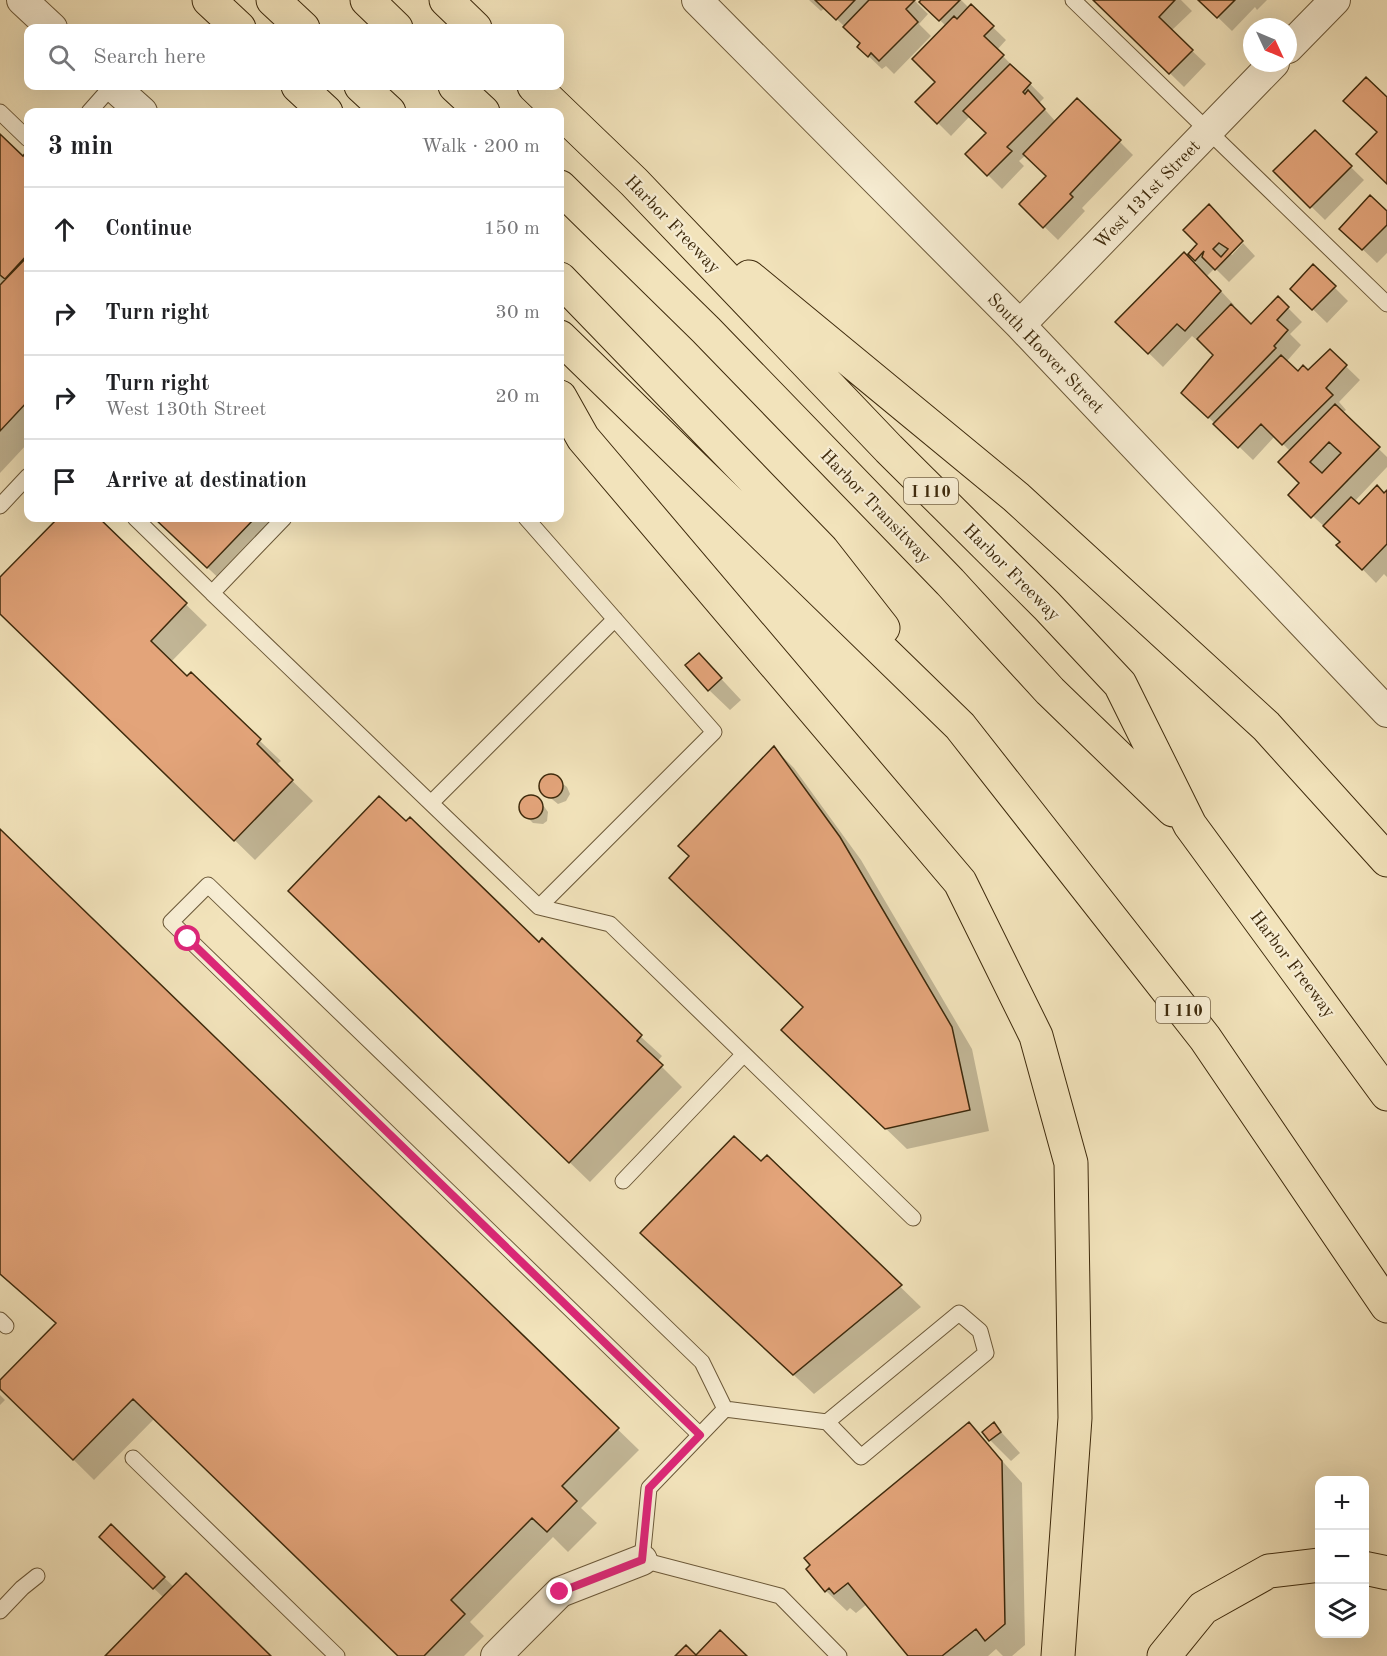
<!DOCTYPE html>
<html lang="en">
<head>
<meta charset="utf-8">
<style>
  :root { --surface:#fff; --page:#f2f2f2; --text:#202124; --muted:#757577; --line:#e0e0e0 }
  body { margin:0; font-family:"Old Standard TT",serif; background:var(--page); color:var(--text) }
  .controls { position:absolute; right:18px; bottom:18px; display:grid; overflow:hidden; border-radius:12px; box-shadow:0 6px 24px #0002 }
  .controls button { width:54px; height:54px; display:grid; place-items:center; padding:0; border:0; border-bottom:2px solid var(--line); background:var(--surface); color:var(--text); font:30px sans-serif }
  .compass { position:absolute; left:1243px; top:18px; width:54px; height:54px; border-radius:50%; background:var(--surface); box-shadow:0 6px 24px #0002; rotate:134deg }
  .stop { position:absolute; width:18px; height:18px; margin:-14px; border:4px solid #db2777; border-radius:50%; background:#fff }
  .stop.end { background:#db2777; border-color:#fff; box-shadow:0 2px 6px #0008 }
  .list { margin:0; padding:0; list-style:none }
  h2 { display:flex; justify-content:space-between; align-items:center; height:78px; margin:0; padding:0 24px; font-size:26px }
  h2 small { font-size:20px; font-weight:400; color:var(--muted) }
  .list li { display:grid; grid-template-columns:39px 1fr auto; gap:18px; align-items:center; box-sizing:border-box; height:84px; padding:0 24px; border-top:2px solid var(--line) }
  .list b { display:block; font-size:22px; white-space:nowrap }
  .list p { margin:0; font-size:20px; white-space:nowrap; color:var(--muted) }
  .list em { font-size:20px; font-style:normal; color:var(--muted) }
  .icon { flex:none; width:33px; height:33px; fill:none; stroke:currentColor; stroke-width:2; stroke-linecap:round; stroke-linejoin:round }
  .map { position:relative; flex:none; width:1387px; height:1656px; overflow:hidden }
  .search { position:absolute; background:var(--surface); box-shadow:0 6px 24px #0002; left:24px; top:24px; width:540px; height:66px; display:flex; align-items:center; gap:15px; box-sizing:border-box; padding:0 21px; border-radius:12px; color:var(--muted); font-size:22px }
  .panel { position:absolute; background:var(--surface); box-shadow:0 6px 24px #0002; left:24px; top:108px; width:540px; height:414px; border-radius:12px }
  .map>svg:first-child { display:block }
</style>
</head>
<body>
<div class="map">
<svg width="1387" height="1656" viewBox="0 0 1387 1656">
  <rect width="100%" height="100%" fill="#f2e3bb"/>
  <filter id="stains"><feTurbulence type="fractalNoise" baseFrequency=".00333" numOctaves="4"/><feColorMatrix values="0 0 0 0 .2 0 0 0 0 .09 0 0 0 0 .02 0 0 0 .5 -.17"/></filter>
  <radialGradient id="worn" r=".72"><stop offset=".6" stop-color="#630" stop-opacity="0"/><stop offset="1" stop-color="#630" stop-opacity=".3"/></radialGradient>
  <path fill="#0003" d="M809,0H914L928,14L919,24L931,36L894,74L886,66L882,69L859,47L862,43L825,8L821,11Z
    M923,0H961L969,8L971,6L1006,40L997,50L1044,98L1039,103L1056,122L1078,100L1133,155L1082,208L1085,211L1058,240L1021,204L1048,176L1026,155L1019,161L1024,166L1002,189L967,154L988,133L970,116L951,136L917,102L937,82L946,26L921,2Z
    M1095,0H1181L1192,11L1171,31L1206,64L1184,87Z
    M1200,0H1267L1257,10L1255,7L1232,31Z
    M1315,132L1364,180L1325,220L1275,171Z
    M0,136L23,158L26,154L28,156V443L0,473Z
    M1387,213V253L1377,263L1355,242Z
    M1222,220L1229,253L1232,255L1243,243L1255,256L1229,282L1215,268L1207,276L1234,305L1232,307L1251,326L1278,298L1302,322L1290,334L1301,345L1287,361L1288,363L1298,373H1308L1330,351L1360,380L1339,402L1346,410L1342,413L1387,457V467L1354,502L1359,506L1387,492V577L1384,574L1376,583L1339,545L1341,542L1290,495L1301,483L1290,451L1275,436L1253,460L1183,393L1215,355L1192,336L1163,367L1117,322L1184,254L1197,264L1190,254Z
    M1313,266L1348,301L1327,323L1292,289Z
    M60,518H97L207,625L171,662L187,678L191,674L260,741L281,761L276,765L313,801L255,860L0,612V579Z
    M155,518H295L228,587Z
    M699,655L741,700L730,710L709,690Z
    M774,748L794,768L861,860L972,1049L989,1131L907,1149L804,1050L805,1007L691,857Z
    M552,775L567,787L570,794L566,801L558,804L542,791V781Z
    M529,796L538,798L548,812L547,821L543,824L533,823L521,811L523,800Z
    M0,831L639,1450L581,1508L597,1523L568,1552L553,1537L470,1622L484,1636L464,1656H399L155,1418L94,1480L0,1387V1383L57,1325L0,1272Z
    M311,912L539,944L662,1056L657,1062L682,1087L590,1182Z
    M767,1157L921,1307L814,1394L642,1233L761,1163Z
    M0,1395L5,1400L0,1405Z
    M969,1424L1022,1483L1025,1645L1012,1656H1003L996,1649L988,1656H910L867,1604L856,1613L850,1608L847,1611L826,1591Z
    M994,1424L1020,1453L1011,1461L990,1440Z
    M111,1527L174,1587L269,1656H107L164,1598L121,1557Z"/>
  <path fill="#e3a47a" stroke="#3e2a0c" stroke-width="1.5" fill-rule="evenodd" d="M815,0H855L836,20Z
    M869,0H915L906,9L918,22L879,61L871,53L868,57L857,47L860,43L843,27Z
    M921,0H960L939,21L919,2Z
    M1093,0H1175L1159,17L1193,50L1169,74Z
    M1198,0H1235L1217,18Z
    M971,4L994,26L984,36L1004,55L937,124L915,102L935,82L912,59L954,16L957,19Z
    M1010,64L1031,83L1023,92L1025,94L1028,90L1045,109L1007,147L1012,151L987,176L965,154L986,133L963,111Z
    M1366,77L1387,97V184L1356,154L1377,132L1343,101Z
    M1077,98L1121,140L1070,194L1073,197L1043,228L1019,204L1046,176L1023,154Z
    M1315,130L1352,166L1310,208L1273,171Z
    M0,134L23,156L26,152L28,154V254L5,279L0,275Z
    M1370,195L1387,211V225L1362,250L1339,229Z
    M1209,204L1243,241L1215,270L1202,257L1204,251L1195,261L1188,254L1197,244L1183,230ZM1219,243L1228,249L1221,257L1213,249Z
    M1184,252L1221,291L1185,331L1177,324L1148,354L1115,322Z
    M28,256V401L0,431V285Z
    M1313,264L1336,286L1312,310L1290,289Z
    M1278,296L1289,307L1277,320L1288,330L1274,346L1276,348L1208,418L1181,393L1213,355L1197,339L1231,304L1251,324Z
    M1330,349L1347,365L1326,388L1333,395L1282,445L1261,424L1238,448L1213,424L1281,355L1298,371L1303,365L1308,370Z
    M1335,404L1380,447L1311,518L1288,495L1299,483L1278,462ZM1329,442L1341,453L1322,473L1310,462Z
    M1377,485L1384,493L1387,490V544L1362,570L1336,545L1340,542L1323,526L1351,497L1359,504Z
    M58,518H99L187,603L151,641L187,676L191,672L261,739L257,744L293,780L234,841L0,614V577Z
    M154,518H255L207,568Z
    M699,653L722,678L708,691L685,665Z
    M774,746L840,837L952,1027L970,1110L885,1129L781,1030L803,1007L669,878L689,856L678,846Z
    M539 786a12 12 0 1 1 24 0a12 12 0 1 1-24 0Z
    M519 807a12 12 0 1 1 24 0a12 12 0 1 1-24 0Z
    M379,796L406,821L410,817L539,942L542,938L642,1035L637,1041L663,1065L569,1163L288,891Z
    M0,829L619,1428L562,1486L577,1501L547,1532L532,1518L451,1600L465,1614L424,1656H398L133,1399L73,1460L0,1389V1380L56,1323L0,1274Z
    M734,1136L761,1161L767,1155L902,1285L793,1375L640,1233Z
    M969,1422L1002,1461L1005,1624L985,1641L976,1629L942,1656H908L848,1583L834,1594L829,1588L825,1592L806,1569L810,1565L804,1558Z
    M994,1422L1001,1432L989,1441L982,1432Z
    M111,1524L165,1577L153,1589L99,1537Z
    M186,1573L271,1656H105Z
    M720,1630L747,1656H675L686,1645L696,1655Z"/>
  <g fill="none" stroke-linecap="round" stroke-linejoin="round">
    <g stroke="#6b5838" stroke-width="17">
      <path id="service" d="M1073,0L1387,304
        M0,112L28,139
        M89,112L112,86
        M0,506L28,476
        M135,518L212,593
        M284,518L212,593L539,907L610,924L913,1218
        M526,518L714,732L539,907
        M431,803L615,619
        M623,1181L744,1054
        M0,1320L6,1326
        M827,1422L959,1313L980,1331L986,1353L861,1457L827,1422L725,1409L649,1488L642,1560L780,1596L839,1656
        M700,1435L171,922L208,885L702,1362L725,1409
        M133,1458L337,1656
        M0,1611L22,1588L37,1576"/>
    </g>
    <g stroke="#6b5838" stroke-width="32">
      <path id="minor" d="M22,0L52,28
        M697,0L1020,325L1387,712
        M1288,48L1335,0
        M113,86L142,112
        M1020,325L1274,63
        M496,1656L560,1592L642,1560"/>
    </g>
    <g stroke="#3e2a0c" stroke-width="35">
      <path id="motorway" d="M209,0L239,28
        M273,0L303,28
        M367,0L396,28
        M446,0L475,28
        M298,86L326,112
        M361,86L389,112
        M455,86L483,112
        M534,86L634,182L889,449L1047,606L1120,684L1190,825L1387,1094
        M560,187L706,330L950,582L1050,691L1173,810
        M749,277L1016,497L1266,726L1387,860
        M560,279L822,550L883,628
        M560,337L960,726L1205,1038L1387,1306
        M560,397L583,438L960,882L1036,1036L1071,1163L1075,1418L1058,1656
        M1364,1568L1387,1573
        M1164,1656L1203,1608L1269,1571L1320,1565"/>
    </g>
    <use href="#service" stroke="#f7edd3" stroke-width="15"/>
    <use href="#minor" stroke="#f7edd3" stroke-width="30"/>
    <use href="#motorway" stroke="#f2e3bb" stroke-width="33"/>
  </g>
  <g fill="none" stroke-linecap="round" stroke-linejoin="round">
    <path stroke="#db2777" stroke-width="8" d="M188,939L700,1435L649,1488L642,1560L560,1592"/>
  </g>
  <g text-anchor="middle" stroke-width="4.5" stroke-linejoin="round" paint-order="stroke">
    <g fill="#f7edd3" stroke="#766448" stroke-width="1.5">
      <rect x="904" y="478" width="54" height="26" rx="4.5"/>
      <rect x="1156" y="997" width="54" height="26" rx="4.5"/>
    </g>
    <g font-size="16" font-weight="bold" fill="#3e2a0c">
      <text x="931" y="497">I 110</text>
      <text x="1183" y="1016">I 110</text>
    </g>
    <g font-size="18" fill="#3e2a0c" stroke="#f7edd3">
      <text transform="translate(1147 194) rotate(-46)" y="6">West 131st Street</text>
      <text transform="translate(673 224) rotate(46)" y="6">Harbor Freeway</text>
      <text transform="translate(1046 353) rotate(46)" y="6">South Hoover Street</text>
      <text transform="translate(876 506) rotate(46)" y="6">Harbor Transitway</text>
      <text transform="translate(1012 572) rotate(45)" y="6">Harbor Freeway</text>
      <text transform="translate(1293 964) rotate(53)" y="6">Harbor Freeway</text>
    </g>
  </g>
  <rect width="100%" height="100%" filter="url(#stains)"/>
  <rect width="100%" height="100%" fill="url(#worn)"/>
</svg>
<div class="controls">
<button>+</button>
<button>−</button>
<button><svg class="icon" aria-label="layers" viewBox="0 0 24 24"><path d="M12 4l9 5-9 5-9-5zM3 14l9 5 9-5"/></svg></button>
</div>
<svg class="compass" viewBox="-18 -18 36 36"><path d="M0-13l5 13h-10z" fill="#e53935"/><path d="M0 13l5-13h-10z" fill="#757577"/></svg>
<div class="stop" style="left:188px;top:939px"></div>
<div class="stop end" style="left:560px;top:1592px"></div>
<div class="search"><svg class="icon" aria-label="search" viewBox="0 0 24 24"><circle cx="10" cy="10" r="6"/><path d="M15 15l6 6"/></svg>Search here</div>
<section class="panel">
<h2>3 min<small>Walk · 200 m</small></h2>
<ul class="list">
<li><svg class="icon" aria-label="ahead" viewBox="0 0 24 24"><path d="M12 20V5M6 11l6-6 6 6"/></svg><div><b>Continue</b></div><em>150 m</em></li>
<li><svg class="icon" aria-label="right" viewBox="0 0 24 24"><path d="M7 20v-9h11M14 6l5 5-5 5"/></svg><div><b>Turn right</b></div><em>30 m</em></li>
<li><svg class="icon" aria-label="right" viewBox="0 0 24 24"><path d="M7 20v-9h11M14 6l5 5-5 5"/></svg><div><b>Turn right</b><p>West 130th Street</p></div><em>20 m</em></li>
<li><svg class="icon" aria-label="arrive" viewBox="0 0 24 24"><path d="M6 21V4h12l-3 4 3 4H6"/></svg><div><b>Arrive at destination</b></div></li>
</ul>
</section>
</div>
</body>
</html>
